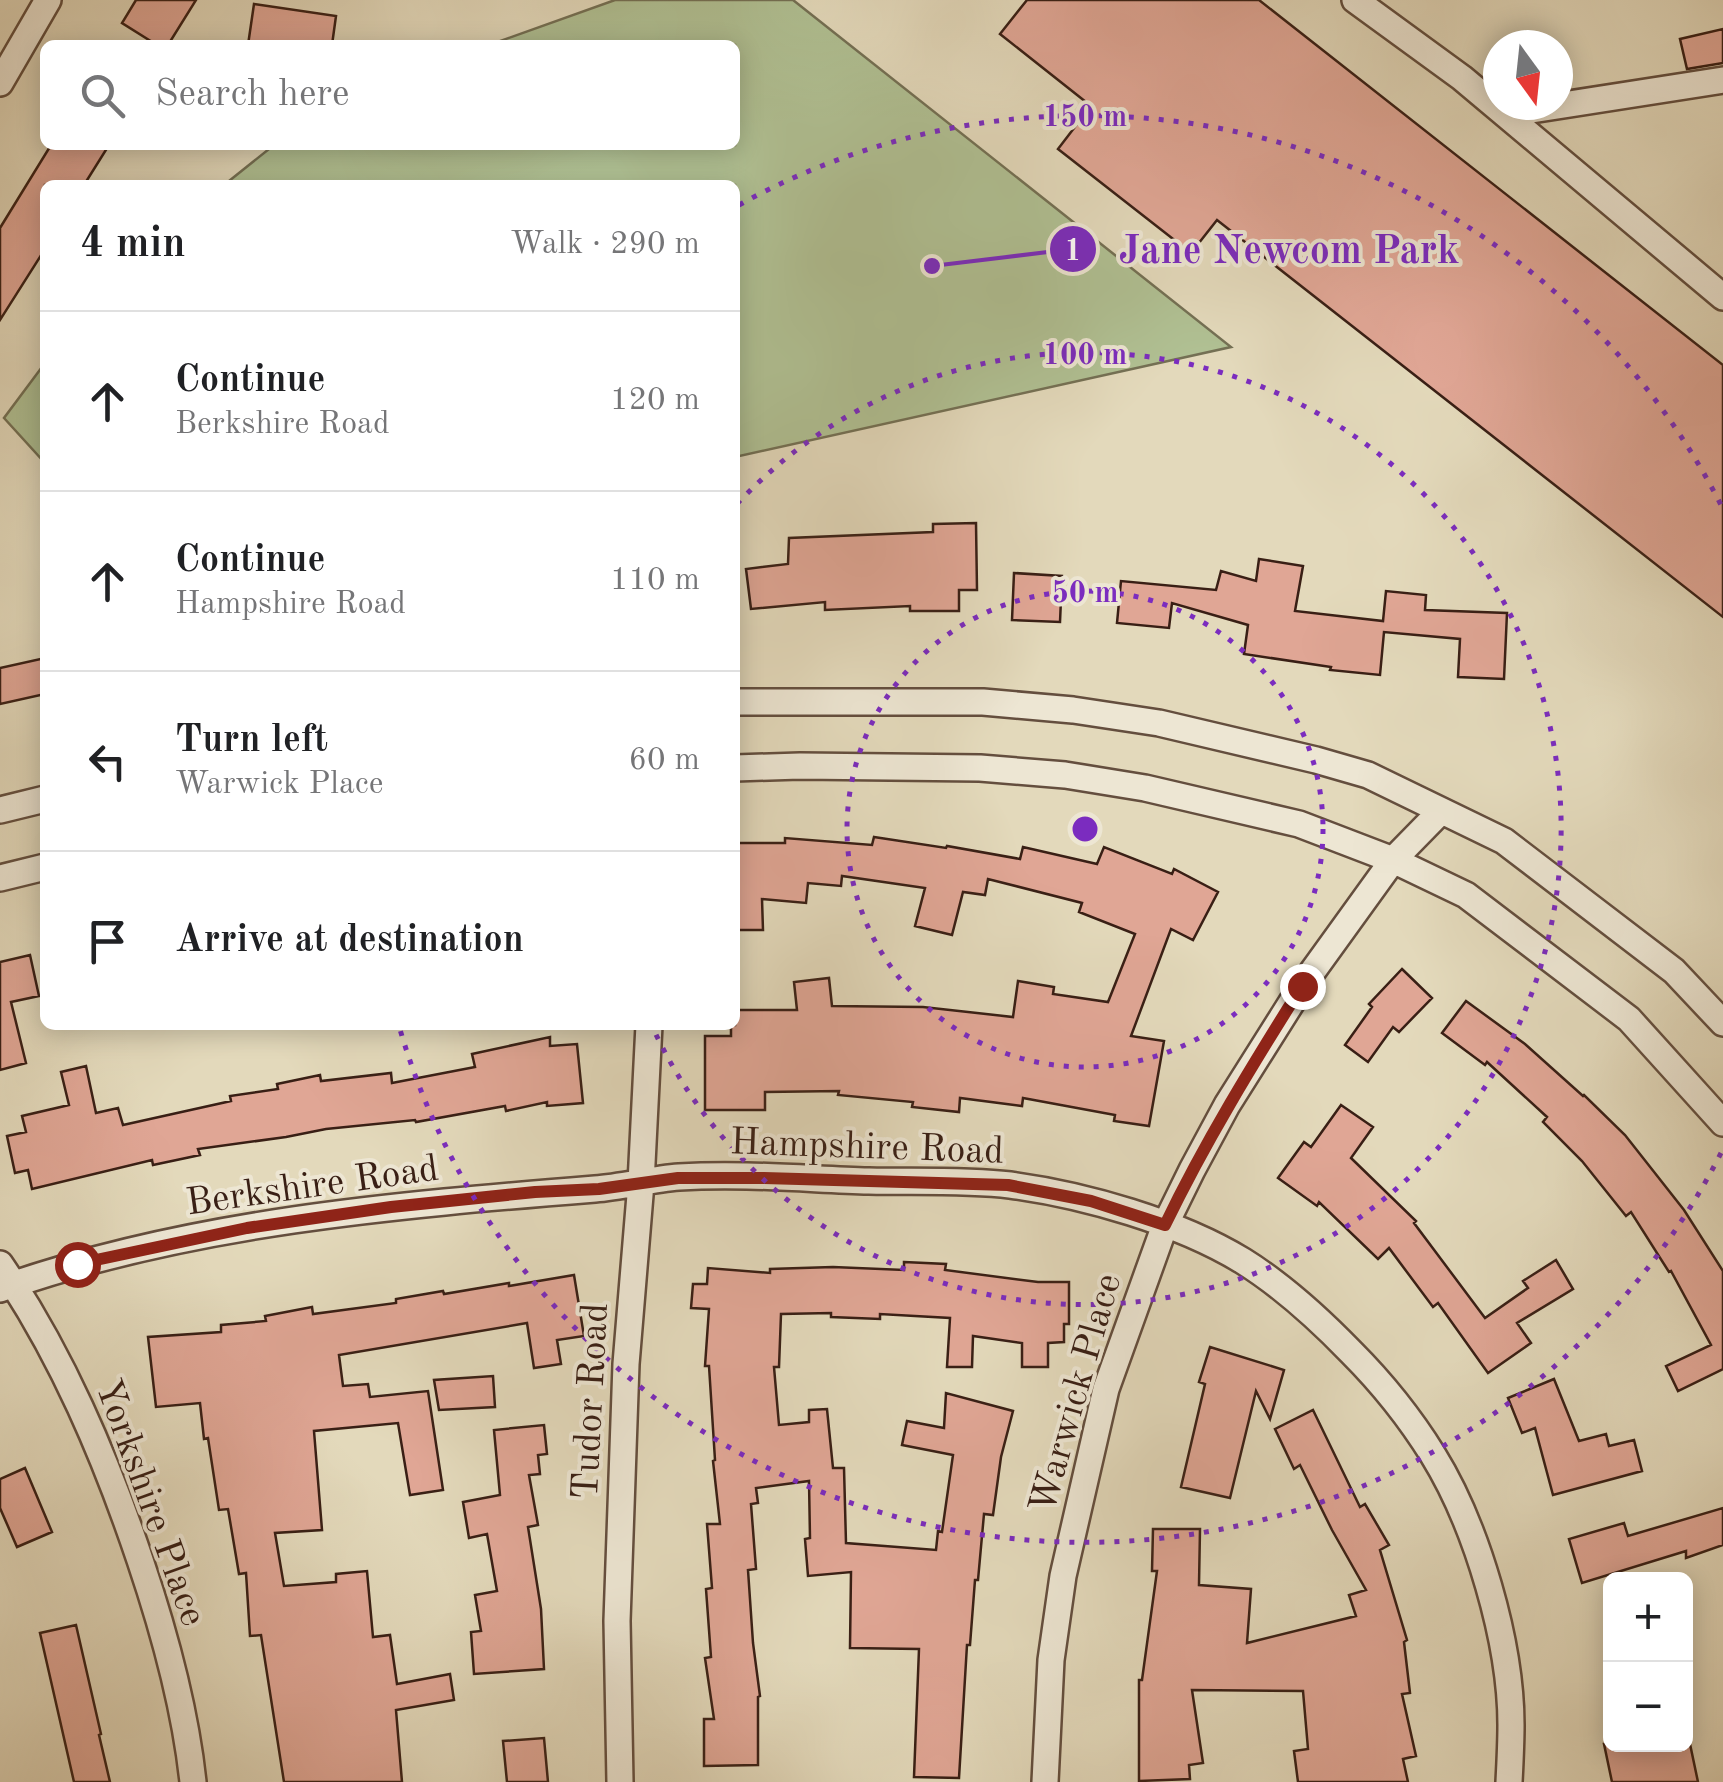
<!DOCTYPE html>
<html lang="en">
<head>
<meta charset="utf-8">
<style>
  :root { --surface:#fff; --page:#f6f6f6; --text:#202124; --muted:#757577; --line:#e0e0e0 }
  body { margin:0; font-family:"Old Standard TT",serif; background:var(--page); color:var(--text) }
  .controls { position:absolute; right:30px; bottom:30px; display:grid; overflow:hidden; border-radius:15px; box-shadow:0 5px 25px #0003 }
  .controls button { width:90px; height:90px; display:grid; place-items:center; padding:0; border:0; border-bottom:2px solid var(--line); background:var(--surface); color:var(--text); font:50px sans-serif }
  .compass { position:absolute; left:1483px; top:30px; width:90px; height:90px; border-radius:50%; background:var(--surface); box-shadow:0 5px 25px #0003; rotate:165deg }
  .stop { position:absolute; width:30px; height:30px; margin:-22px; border:8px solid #8f2418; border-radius:50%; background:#fff }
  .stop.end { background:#8f2418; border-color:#fff; box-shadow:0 2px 10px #0008 }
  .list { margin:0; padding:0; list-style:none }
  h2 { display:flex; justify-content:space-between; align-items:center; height:130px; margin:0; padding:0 40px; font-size:42px }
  h2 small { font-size:32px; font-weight:400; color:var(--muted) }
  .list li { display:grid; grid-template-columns:65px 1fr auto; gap:30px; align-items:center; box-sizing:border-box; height:180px; padding:0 40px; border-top:2px solid var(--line) }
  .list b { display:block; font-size:38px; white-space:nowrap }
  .list p { margin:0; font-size:32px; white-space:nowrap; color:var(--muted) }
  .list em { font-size:32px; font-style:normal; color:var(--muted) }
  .icon { flex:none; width:55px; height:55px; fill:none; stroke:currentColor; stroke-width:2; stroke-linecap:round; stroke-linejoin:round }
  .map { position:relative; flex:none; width:1723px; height:1782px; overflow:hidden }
  .search { position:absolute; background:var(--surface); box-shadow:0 5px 25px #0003; left:40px; top:40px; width:700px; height:110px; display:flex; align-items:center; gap:25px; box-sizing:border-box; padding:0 35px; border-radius:15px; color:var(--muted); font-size:38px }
  .panel { position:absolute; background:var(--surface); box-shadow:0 5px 25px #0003; left:40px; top:180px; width:700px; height:850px; border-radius:15px }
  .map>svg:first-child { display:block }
</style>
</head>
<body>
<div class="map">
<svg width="1723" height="1782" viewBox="0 0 1723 1782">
  <rect width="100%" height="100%" fill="#e3d9bb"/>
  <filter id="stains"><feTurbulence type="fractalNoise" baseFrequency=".002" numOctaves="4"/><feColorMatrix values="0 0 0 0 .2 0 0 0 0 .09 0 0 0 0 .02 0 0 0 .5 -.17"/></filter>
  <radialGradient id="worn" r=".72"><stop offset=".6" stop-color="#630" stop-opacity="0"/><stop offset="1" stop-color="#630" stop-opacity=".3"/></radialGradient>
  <path fill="#b0c093" stroke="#747054" stroke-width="2.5" d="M615,0H793L1231,347L735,457V185H224L274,145H735V45H489Z
    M45,363V463L4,418Z"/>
  <path fill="#e0a695" stroke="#391f15" stroke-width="2.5" d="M136,0H196L168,45H157L122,23Z
    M1027,0H1259L1723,365V617L1217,220L1191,253L1058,149L1091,106L1000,34Z
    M254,4L336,16L332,45H248Z
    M1723,29V63L1687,69L1680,39Z
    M51,145H109L84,185H45V249L0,320V228Z
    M976,523L977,590H959V611H910V606L825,610V602L751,609L746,569L788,564L789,538L933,532V524Z
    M1259,559L1303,566L1295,611L1383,621L1386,591L1426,595L1425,610L1507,613L1504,679L1458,677L1460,639L1384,632L1380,675L1330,670L1331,667L1244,654L1248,625L1172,603L1169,628L1117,623L1121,581L1216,590L1221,571L1256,581Z
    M1014,573L1062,576L1060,622L1012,620Z
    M45,658V694L0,704V668Z
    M874,837L946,848L947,846L1020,859L1023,847L1097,864L1104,847L1172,874L1174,869L1218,892L1193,940L1171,929L1131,1036L1164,1041L1149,1126L1114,1121L1115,1115L1023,1098L1022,1106L960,1098L959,1112L912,1107L913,1102L838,1095L839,1091L765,1092V1110H705V1036H731V1025H735V1010H797L794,982L829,978L832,1006L923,1007L1013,1017L1018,981L1054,987L1053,994L1108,1002L1135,934L1079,912L1082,903L988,879L985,895L963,892L952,935L915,926L925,888L842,876L841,886L808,883L806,903L762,899L763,930H735V843H785V838L872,845Z
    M30,955L39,996L11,1002L26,1063L0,1070V962Z
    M1402,969L1432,998L1399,1032L1393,1027L1368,1062L1345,1045L1372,1007L1369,1004Z
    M1466,1001L1525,1044L1583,1096L1584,1095L1625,1135L1684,1210L1723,1271V1369L1678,1391L1666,1366L1711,1345L1671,1271L1669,1272L1631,1212L1626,1216L1582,1161L1543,1122L1547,1117L1487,1062L1485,1065L1442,1033Z
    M550,1037V1046L577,1044L583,1103L547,1106V1102L506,1111L505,1106L416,1122L415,1120L326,1129L286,1137L198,1149L200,1155L153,1165L152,1160L32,1189L28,1170L15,1173L7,1136L26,1132L22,1116L69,1105L61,1072L86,1066L96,1113L118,1108L123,1125L231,1101L230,1096L278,1089L277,1084L320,1075L321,1081L391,1073L392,1083L475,1067L472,1054Z
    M1341,1105L1373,1127L1351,1158L1416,1221L1414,1223L1485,1318L1528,1288L1523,1281L1556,1260L1573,1289L1517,1323L1531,1343L1488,1373L1438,1303L1433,1307L1389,1248L1378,1259L1319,1202L1317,1206L1278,1178L1304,1142L1311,1147Z
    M904,1262L946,1264L945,1270L1038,1282H1069V1324H1064V1342L1048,1343V1367H1022V1343L973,1336L972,1367H947L950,1318L880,1314V1319L831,1317V1313L781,1314L779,1367H774L779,1425L809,1422V1410L827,1409L833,1468H844L846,1543L936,1550L938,1531L942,1532L953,1455L902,1445L907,1421L944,1428L946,1393L1013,1411L1001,1457L993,1515L984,1514L978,1580H975L970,1645H967L959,1778L914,1777L919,1649L850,1648L851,1572L808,1576L805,1539L810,1538L809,1481L756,1488L758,1503L751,1504L756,1569L748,1570L753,1643L760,1696L758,1697V1765L704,1766V1719H714L705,1658L711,1657L706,1589L712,1588L707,1524H720L713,1461L715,1460L709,1366H705L709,1309L691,1308L693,1284H707L708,1268L770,1273V1269L833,1267L904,1270Z
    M574,1275L584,1336L557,1340L561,1364L534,1368L527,1323L339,1355L343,1386L368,1384L370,1397L428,1391L443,1490L410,1495L398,1423L314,1431L322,1530L275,1533L284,1586L336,1582V1574L367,1571L373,1637L390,1635L397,1684L450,1674L454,1700L396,1710L402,1782H284L261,1635L250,1636L246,1573L239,1574L228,1509L219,1510L208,1438L204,1439L200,1403L156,1407L148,1337L221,1332V1325L266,1321L265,1316L312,1307L313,1314L396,1303V1299L443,1291L444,1294L509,1283V1286Z
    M1210,1347L1284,1370L1270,1419L1256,1391L1230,1498L1181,1487L1205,1384L1199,1382Z
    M493,1376L495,1407L439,1410L434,1380Z
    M1554,1379L1579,1441L1606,1434L1609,1446L1634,1440L1642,1471L1553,1495L1535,1428L1522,1433L1508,1398Z
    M1313,1410L1360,1507L1365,1504L1389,1545L1380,1550L1407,1640L1404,1642L1410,1693L1402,1694L1416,1756L1403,1759L1408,1782H1298L1294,1751L1308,1749L1303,1691L1192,1690L1203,1763L1189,1765L1190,1779L1139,1781V1680H1142L1157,1571H1152L1153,1529H1200L1199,1585L1251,1589L1247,1643L1356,1616L1349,1595L1366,1590L1332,1530L1300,1465L1294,1469L1275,1429Z
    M544,1425L547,1454L538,1455L540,1474L529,1475L538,1525L528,1527L541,1609L544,1669L474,1674L471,1632L481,1631L475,1595L497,1591L487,1534L469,1538L463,1502L500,1495L494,1430Z
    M25,1468L52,1532L17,1547L0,1508V1479Z
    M1723,1508V1545L1686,1558V1551L1582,1583L1569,1539L1624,1523L1628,1536Z
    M76,1625L101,1734L99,1735L110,1782H74L40,1633Z
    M544,1738L548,1782H507L503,1741Z
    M1604,1744H1690L1698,1782H1612Z"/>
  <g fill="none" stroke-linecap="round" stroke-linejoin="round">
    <g stroke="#644e3e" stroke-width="30">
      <path id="minor" d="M1355,0L1462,78L1723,297
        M0,83L48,0
        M1505,114L1723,80
        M735,702H983L1073,710L1159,723L1316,760L1368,775L1504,841L1674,971L1723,1023
        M735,768L800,766L980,768L1065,775L1145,788L1299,824L1393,860L1466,895L1629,1019L1723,1123
        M0,810L45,799
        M0,878L45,867
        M0,1264C62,1355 105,1456 140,1560C164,1631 185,1706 193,1782
        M0,1289C190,1222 396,1205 595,1189C623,1187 651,1179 679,1177C742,1173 806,1179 869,1181C914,1182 966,1180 1010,1185C1085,1195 1179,1222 1243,1261C1283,1286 1318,1318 1351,1352C1382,1383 1410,1418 1433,1455C1477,1526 1511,1642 1511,1725C1511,1744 1510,1763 1509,1782
        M620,1782L617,1621L626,1364L641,1183L649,1025
        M1045,1782L1051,1660L1063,1576L1106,1389L1165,1225L1192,1170L1227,1105L1302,986L1393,860L1440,812"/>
    </g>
    <use href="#minor" stroke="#ede6d3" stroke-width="25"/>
  </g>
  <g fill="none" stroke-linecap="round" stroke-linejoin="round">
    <path stroke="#8f2418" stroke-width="12" d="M77,1264L247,1228L391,1207L535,1192L599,1189L678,1178H764L1008,1185L1091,1201L1165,1225C1205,1142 1253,1064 1302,986"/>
  </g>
  <g fill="none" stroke="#7b2cbf" stroke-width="5" stroke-dasharray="5 10">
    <circle cx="1085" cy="829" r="238"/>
    <path d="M737 504A476 476 0 1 1 652 1026"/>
    <path d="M1721 1153A714 714 0 0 1 399 1026M739 205A714 714 0 0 1 1721 505"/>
  </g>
  <g text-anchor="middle" stroke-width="8" stroke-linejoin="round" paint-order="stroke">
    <g font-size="38" fill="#391f15" stroke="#ede6d3">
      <text transform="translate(867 1145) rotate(2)" y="13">Hampshire Road</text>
      <text transform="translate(312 1184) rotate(-8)" y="13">Berkshire Road</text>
      <text transform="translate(1074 1393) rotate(-74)" y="13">Warwick Place</text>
      <text transform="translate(589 1401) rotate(-87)" y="13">Tudor Road</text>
      <text transform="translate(152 1502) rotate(70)" y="13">Yorkshire Place</text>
    </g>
  </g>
  <circle cx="1085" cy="829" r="15" fill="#7b2cbf" stroke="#ede6d3" stroke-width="5"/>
  <g font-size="30" text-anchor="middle" font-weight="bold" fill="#7b2cbf" stroke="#ede6d3" stroke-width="8" stroke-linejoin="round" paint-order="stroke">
    <text x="1085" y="126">150 m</text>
    <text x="1085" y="364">100 m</text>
    <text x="1085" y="602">50 m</text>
  </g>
  <path fill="none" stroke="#7b2cbf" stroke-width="4" d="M932 266L1073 249"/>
  <g fill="#7b2cbf" stroke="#ede6d3" stroke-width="4">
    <circle cx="932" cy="266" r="10"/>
    <circle cx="1073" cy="249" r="25"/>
  </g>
  <g font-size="30" text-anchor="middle" font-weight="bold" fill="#fff">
    <text x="1073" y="260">1</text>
  </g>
  <g font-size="40" text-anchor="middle" font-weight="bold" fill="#7b2cbf" stroke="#ede6d3" stroke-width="8" stroke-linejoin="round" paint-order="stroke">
    <text x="1289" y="263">Jane Newcom Park</text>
  </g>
  <rect width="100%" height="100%" filter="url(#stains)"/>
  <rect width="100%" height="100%" fill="url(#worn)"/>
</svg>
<div class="controls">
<button>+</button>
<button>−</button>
</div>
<svg class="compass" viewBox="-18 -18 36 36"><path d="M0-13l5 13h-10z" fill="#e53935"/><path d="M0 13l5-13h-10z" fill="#757577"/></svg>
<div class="stop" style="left:77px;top:1264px"></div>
<div class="stop end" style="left:1302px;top:986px"></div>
<div class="search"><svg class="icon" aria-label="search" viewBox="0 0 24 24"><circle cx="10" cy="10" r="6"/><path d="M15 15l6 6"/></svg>Search here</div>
<section class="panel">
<h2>4 min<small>Walk · 290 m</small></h2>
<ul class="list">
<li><svg class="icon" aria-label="ahead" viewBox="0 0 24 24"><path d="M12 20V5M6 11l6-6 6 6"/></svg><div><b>Continue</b><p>Berkshire Road</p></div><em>120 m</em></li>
<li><svg class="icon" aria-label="ahead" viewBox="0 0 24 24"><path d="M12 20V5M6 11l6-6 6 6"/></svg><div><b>Continue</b><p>Hampshire Road</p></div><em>110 m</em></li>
<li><svg class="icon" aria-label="left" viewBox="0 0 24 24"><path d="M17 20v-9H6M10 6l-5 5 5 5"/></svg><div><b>Turn left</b><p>Warwick Place</p></div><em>60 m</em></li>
<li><svg class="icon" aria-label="arrive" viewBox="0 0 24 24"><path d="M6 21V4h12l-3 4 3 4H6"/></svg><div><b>Arrive at destination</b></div></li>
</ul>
</section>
</div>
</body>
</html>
